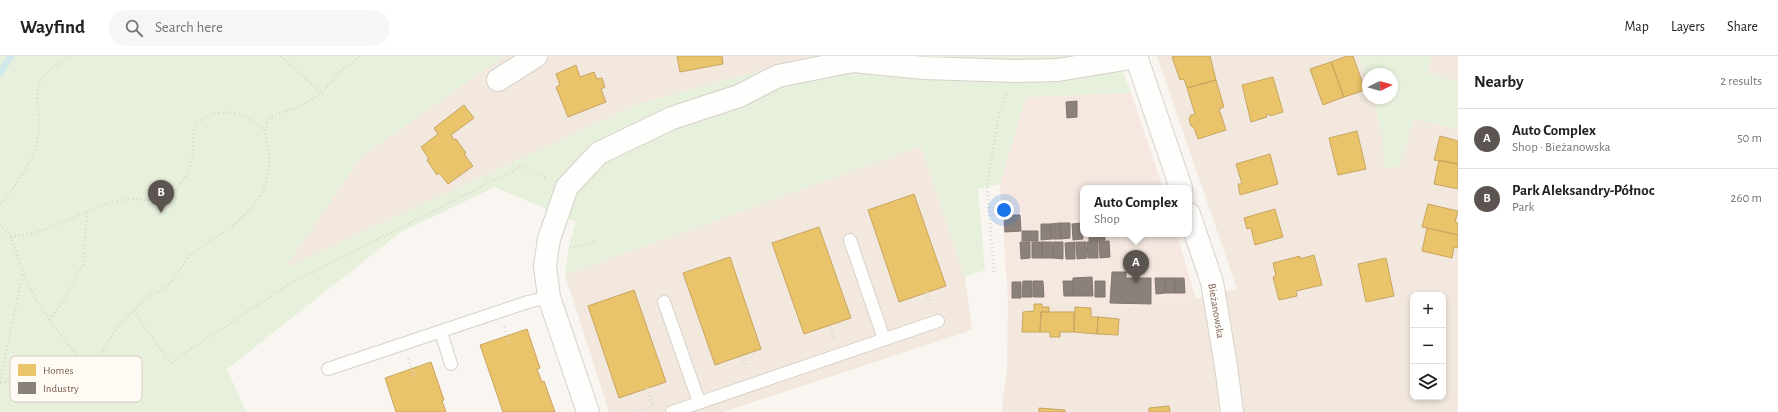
<!DOCTYPE html>
<html lang="en">
<head>
<meta charset="utf-8">
<style>
  :root { --surface:#fff; --page:#f6f6f6; --text:#202124; --muted:#757577; --line:#e0e0e0; --accent:#5c5450 }
  body { margin:0; font-family:"Alegreya Sans",sans-serif; background:var(--page); color:var(--text) }
  .controls { position:absolute; right:12px; bottom:12px; display:grid; overflow:hidden; border-radius:8px; box-shadow:0 2px 6px #0003 }
  .controls button { width:36px; height:36px; display:grid; place-items:center; padding:0; border:0; border-bottom:1px solid var(--line); background:var(--surface); color:var(--text); font:20px sans-serif }
  .compass { position:absolute; left:1362px; top:12px; width:36px; height:36px; border-radius:50%; background:var(--surface); box-shadow:0 2px 6px #0003; rotate:85deg }
  .you { position:absolute; left:1004px; top:154px; width:14px; height:14px; margin:-10px; border:3px solid #fff; border-radius:50%; background:#1a73e8; box-shadow:0 0 0 6px #1a73e833 }
  .badge { display:grid; place-items:center; width:26px; height:26px; border-radius:50%; background:var(--accent); color:#fff; font-size:13px; font-weight:700 }
  .pin { position:absolute; translate:-50% -33px; filter:drop-shadow(0 1px 2px #0008) }
  .pin::after { content:''; position:absolute; top:21px; width:14px; height:12px; background:inherit; clip-path:polygon(0 0,100% 0,50% 100%) }
  .popup { position:absolute; left:1080px; top:129px; width:112px; height:52px; box-sizing:border-box; display:grid; place-content:center; border-radius:8px; background:var(--surface); filter:drop-shadow(0 1px 3px #0005); font-size:13px; white-space:nowrap; color:var(--muted) }
  .popup b { font-size:15px; color:var(--text) }
  .popup::after { content:''; position:absolute; left:50%; top:100%; margin-left:-8px; border:8px solid transparent; border-top-color:var(--surface) }
  .list { margin:0; padding:0; list-style:none }
  h2 { display:flex; justify-content:space-between; align-items:center; height:52px; margin:0; padding:0 16px; font-size:17px }
  h2 small { font-size:13px; font-weight:400; color:var(--muted) }
  .list li { display:grid; grid-template-columns:26px 1fr auto; gap:12px; align-items:center; box-sizing:border-box; height:60px; padding:0 16px; border-top:1px solid var(--line) }
  .list b { display:block; font-size:15px; white-space:nowrap }
  .list p { margin:0; font-size:13px; white-space:nowrap; color:var(--muted) }
  .list em { font-size:13px; font-style:normal; color:var(--muted) }
  .icon { flex:none; width:22px; height:22px; fill:none; stroke:currentColor; stroke-width:2; stroke-linecap:round; stroke-linejoin:round }
  .map { position:relative; flex:none; width:1458px; height:356px; overflow:hidden }
  header { display:flex; align-items:center; gap:24px; box-sizing:border-box; height:56px; padding:0 20px; background:var(--surface); border-bottom:1px solid var(--line) }
  header strong { font-size:19px }
  nav { display:flex; gap:22px; margin-inline-start:auto; font-size:14px }
  .search { width:280px; height:36px; background:var(--page); display:flex; align-items:center; gap:10px; box-sizing:border-box; padding:0 14px; border-radius:16px; color:var(--muted); font-size:15px }
  main { display:flex }
  aside { flex:1; background:var(--surface) }
  .map>svg:first-child { display:block }
</style>
</head>
<body>
<header>
<strong>Wayfind</strong>
<div class="search"><svg class="icon" aria-label="search" viewBox="0 0 24 24"><circle cx="10" cy="10" r="6"/><path d="M15 15l6 6"/></svg>Search here</div>
<nav><a>Map</a><a>Layers</a><a>Share</a></nav>
</header>
<main>
<div class="map">
<svg width="1458" height="356" viewBox="0 0 1458 356">
  <rect width="100%" height="100%" fill="#f9f5f0"/>
  <path fill="#f2e8de" fill-rule="evenodd" d="M504,0H815L638,48L285,212L361,101Z
    M1157,0H1358L1368,27V42H1374L1383,86L1384,112L1399,111L1414,63L1458,73V356H1001L1007,315L1008,244L1118,253L1196,243L1237,233ZM1413,239H1443V341H1413Z
    M1432,0H1458V25L1427,17Z
    M921,90L965,221L972,274L723,356H609L565,219Z"/>
  <path fill="#f6e8e1" d="M1131,37L1163,132H1083V178H1177L1196,243L1118,253L1008,244L1000,128L1026,41Z"/>
  <path fill="#e7f0db" d="M0,0H504L361,101L285,212L638,48L815,0H1117L1131,37L1026,41L1000,128L978,133L985,214L965,221L921,90L565,219L569,190L576,166L495,131L401,176L227,313L246,356H0Z
    M1358,0H1432L1427,17L1458,25V73L1414,63L1399,111L1384,112L1383,86L1374,42H1392V18H1368V27Z"/>
  <path fill="#e9c46a" stroke="#c8a561" d="M677,0H722L723,8L680,16Z
    M1175,0H1210L1216,24L1187,32L1184,23L1180,24L1172,1Z
    M1347,0H1353L1365,34L1344,41L1331,6Z
    M1331,6L1344,41L1323,49L1310,13Z
    M576,9L580,21L594,16L597,23L602,22L605,31L601,33L606,46L568,61L556,31L560,29L556,18Z
    M1273,21L1283,56L1270,60V58L1266,59L1267,61L1251,66L1242,29Z
    M1216,24L1224,51L1219,53L1226,74L1198,83L1194,72L1191,70L1189,63L1191,59L1195,58L1187,32Z
    M464,49L474,62L451,79L454,84L456,83L466,97L464,98L473,110L448,128L439,117L437,119L427,104L429,103L421,91L438,78L434,72Z
    M1357,75L1366,113L1338,119L1329,82Z
    M1440,80L1458,85V108L1434,104Z
    M1270,98L1278,128L1240,139L1238,128H1242L1236,108Z
    M1439,104L1458,108V133L1434,128Z
    M914,138L946,230L899,246L868,154Z
    M1428,148L1458,155L1455,166L1458,167V179L1422,171Z
    M1275,153L1283,181L1255,189L1251,172L1247,173L1244,162Z
    M819,171L851,262L804,278L772,187Z
    M1427,172L1458,179V192L1454,191L1452,202L1422,195Z
    M1314,199L1322,229L1296,235L1297,240L1279,244L1273,221L1276,220L1273,207L1300,200V203Z
    M730,201L761,293L715,309L683,217Z
    M1386,202L1394,240L1366,246L1358,208Z
    M634,234L666,326L619,342L588,250Z
    M1034,248H1042V251H1049V256H1041L1040,276H1022L1023,256L1034,255Z
    M1075,251L1091,252V261H1098L1097,278L1074,276Z
    M1041,256H1074V276H1060V281H1050V276H1040Z
    M1098,261L1119,263L1118,279L1097,278Z
    M527,273L540,312L537,313L542,326L544,325L555,356H503L480,289Z
    M431,306L444,344L442,345L446,356H396L385,322Z
    M1169,350L1170,356H1149V352Z
    M1039,352L1065,354V356H1039Z"/>
  <path fill="#8a817c" stroke="#85766e" d="M1077,45V61L1067,62L1066,46Z
    M1004,159H1020L1021,175L1005,176Z
    M1060,167H1070V182L1061,183Z
    M1060,167L1061,183H1051L1050,168Z
    M1082,167L1083,183L1073,184L1072,168Z
    M1041,168H1050L1051,183L1041,184Z
    M1022,175H1038V185H1022Z
    M1089,178H1105V184L1089,185Z
    M1098,185V202H1088L1087,186Z
    M1099,185H1109L1110,201L1100,202Z
    M1020,186H1030V202L1021,203Z
    M1032,186H1042V202H1032Z
    M1042,186H1052L1053,202H1042Z
    M1053,186H1063V203L1053,202Z
    M1075,186V203H1066L1065,187Z
    M1076,186H1086L1087,202L1077,203Z
    M1112,216H1126V222H1151V248L1110,247Z
    M1092,221L1093,240H1073V222Z
    M1155,222H1165V237L1156,238Z
    M1165,222H1175V237H1165Z
    M1175,222H1184L1185,237H1175Z
    M1023,225H1032V241H1022Z
    M1033,225H1043L1044,241H1033Z
    M1063,225H1073V240H1064Z
    M1095,225H1105V241H1095Z
    M1012,226H1021V242H1012Z"/>
  <g fill="none" stroke-linecap="round" stroke-linejoin="round">
    <path stroke="#d0e8ea" stroke-width="7" d="M0,17L11,0"/>
    <g stroke="#d7d1cb" stroke-width="14">
      <path id="lane" d="M850,184L884,283
        M664,246L699,346
        M441,276L451,308
        M328,313L528,246L549,241
        M672,356L938,265"/>
    </g>
    <g stroke="#d7d1cb" stroke-width="24">
      <path id="street" d="M498,24L536,0
        M588,356L549,241L545,210L549,183L567,131L599,97L672,62L739,40L778,20L853,5L924,12L1015,15L1058,14L1137,1"/>
    </g>
    <g stroke="#d9d2cb" stroke-width="24">
      <g id="secondary">
        <path d="M1136,0L1181,132"/>
        <path id="s1" d="M1189,158L1212,226L1226,310L1232,356"/>
      </g>
    </g>
    <path stroke="#dcd5d0" stroke-width="2.5" stroke-dasharray="1 3" stroke-linecap="butt" d="M281,0L322,37
      M0,148C18,126 35,105 39,76C41,59 32,36 43,21C49,13 61,8 69,0
      M0,168L11,181L23,217L37,245L54,270L89,315
      M11,181L34,177L46,173L110,146L131,143L165,145C178,136 190,114 193,98C195,90 191,82 194,74C200,57 227,53 242,59C251,63 258,69 265,74
      M570,192L597,185
      M994,216L987,128L999,57L1007,37
      M926,236L931,250
      M134,255L170,307L291,227L522,110L547,122
      M50,264L63,245L83,209L87,156
      M830,270L834,283
      M504,271L510,289
      M742,300L747,314
      M408,303L415,322
      M0,326L23,217
      M0,327L10,325L44,328L56,327L72,324L89,315L101,301L107,287L119,269L149,239L160,235L171,226L190,199L231,171L252,152L264,133L269,114V97L265,77L267,67L270,62L285,55L298,52L322,37L342,14L361,0
      M647,332L653,350
      M634,356L656,348"/>
    <use href="#lane" stroke="#fefefd" stroke-width="12"/>
    <use href="#street" stroke="#fefefd" stroke-width="22"/>
    <use href="#secondary" stroke="#fefefd" stroke-width="22"/>
  </g>
  <g text-anchor="middle" stroke-width="4" stroke-linejoin="round" paint-order="stroke">
    <g font-size="11" fill="#7a5c4d" stroke="#fffaf3">
      <text dy="4" stroke="none"><textPath href="#s1" startOffset="101">Bieżanowska</textPath></text>
    </g>
  </g>
  <rect x="10" y="300" width="132" height="46" rx="6" fill="#fffaf3" stroke="#d7cbc1" stroke-width="1"/>
  <rect x="18" y="308" width="18" height="12" fill="#e9c46a"/>
  <rect x="18" y="326" width="18" height="12" fill="#8a817c"/>
  <g font-size="11" fill="#7a5c4d">
    <text x="43" y="318">Homes</text>
    <text x="43" y="336">Industry</text>
  </g>
</svg>
<div class="controls">
<button>+</button>
<button>−</button>
<button><svg class="icon" aria-label="layers" viewBox="0 0 24 24"><path d="M12 4l9 5-9 5-9-5zM3 14l9 5 9-5"/></svg></button>
</div>
<svg class="compass" viewBox="-18 -18 36 36"><path d="M0-13l5 13h-10z" fill="#e53935"/><path d="M0 13l5-13h-10z" fill="#757577"/></svg>
<div class="you"></div>
<div class="pin badge" style="left:1136px;top:227px">A</div>
<div class="popup"><b>Auto Complex</b>Shop</div>
<div class="pin badge" style="left:161px;top:157px">B</div>
</div>
<aside>
<h2>Nearby<small>2 results</small></h2>
<ul class="list">
<li><span class="badge">A</span><div><b>Auto Complex</b><p>Shop · Bieżanowska</p></div><em>50 m</em></li>
<li><span class="badge">B</span><div><b>Park Aleksandry-Północ</b><p>Park</p></div><em>260 m</em></li>
</ul>
</aside>
</main>
</body>
</html>
